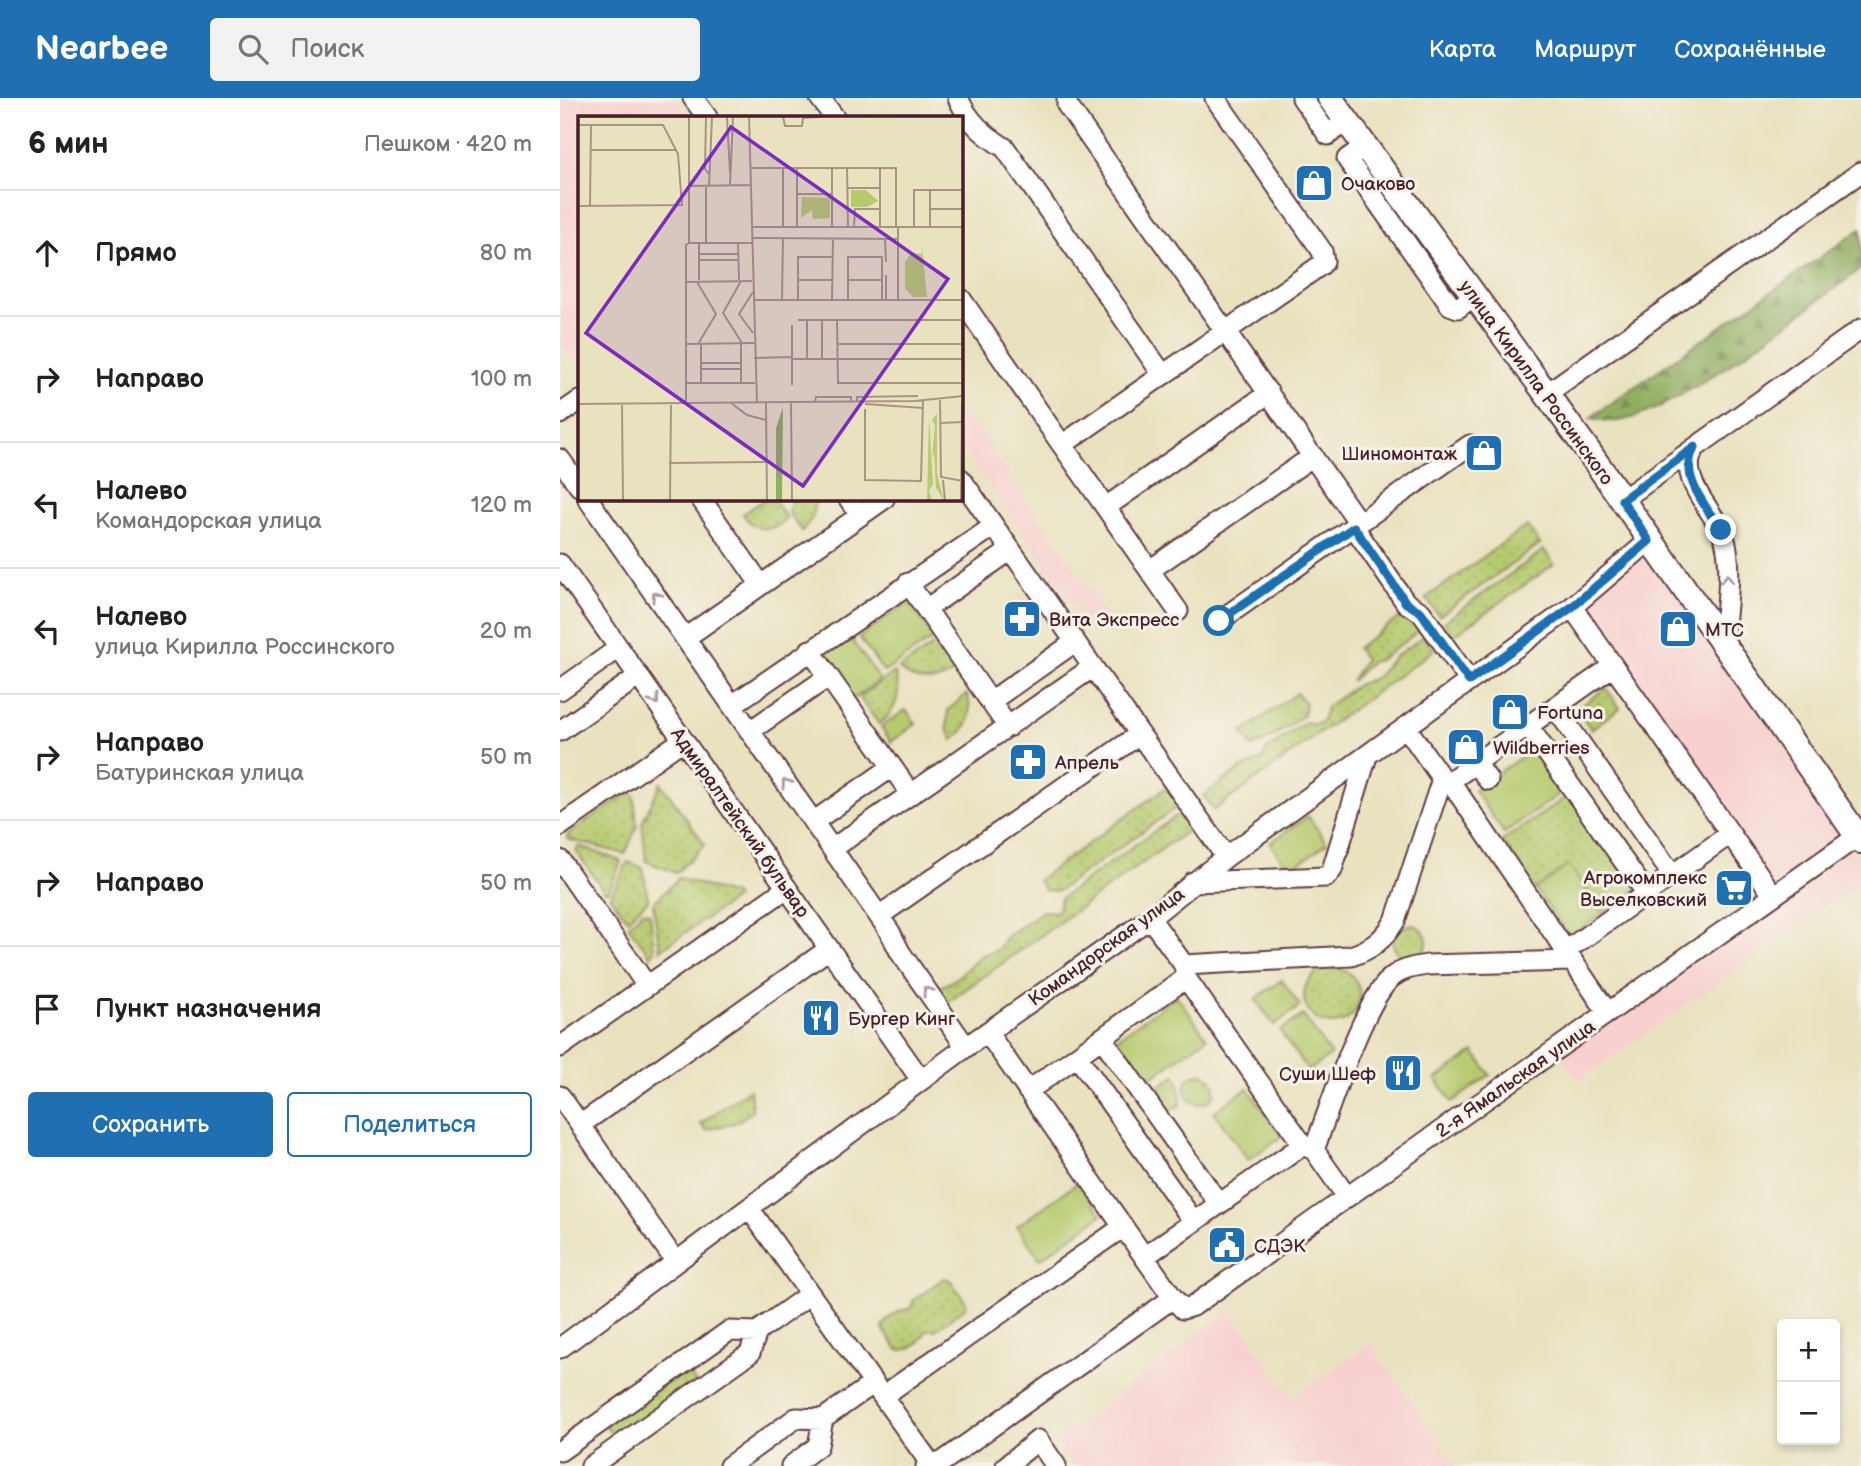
<!DOCTYPE html>
<html lang="ru">
<head>
<meta charset="utf-8">
<style>
  :root { --surface:#fff; --page:#f2f2f2; --text:#222; --muted:#767676; --line:#e0e0e0; --accent:#1f6fb2 }
  body { margin:0; font-family:"Balsamiq Sans",sans-serif; background:var(--page); color:var(--text) }
  .controls { position:absolute; right:21px; bottom:21px; display:grid; overflow:hidden; border-radius:7px; box-shadow:0 4px 10px #0003 }
  .controls button { width:63px; height:63px; display:grid; place-items:center; padding:0; border:0; border-bottom:2px solid var(--line); background:var(--surface); color:var(--text); font:35px sans-serif }
  .stop { position:absolute; width:21px; height:21px; margin:-16px; border:5px solid #1f6fb2; border-radius:50%; background:#fff }
  .stop.end { background:#1f6fb2; border-color:#fff; box-shadow:0 2px 7px #0008 }
  .list { margin:0; padding:0; list-style:none }
  h2 { display:flex; justify-content:space-between; align-items:center; height:91px; margin:0; padding:0 28px; font-size:30px }
  h2 small { font-size:23px; font-weight:400; color:var(--muted) }
  .list li { display:grid; grid-template-columns:46px 1fr auto; gap:21px; align-items:center; box-sizing:border-box; height:126px; padding:0 28px; border-top:2px solid var(--line) }
  .list b { display:block; font-size:26px; white-space:nowrap }
  .list p { margin:0; font-size:23px; white-space:nowrap; color:var(--muted) }
  .list em { font-size:23px; font-style:normal; color:var(--muted) }
  .actions { display:flex; gap:14px; padding:21px 28px }
  .actions a { flex:1; padding:16px 0; border:2px solid var(--accent); border-radius:7px; text-align:center; font-size:24px; color:var(--accent) }
  .actions .main { background:var(--accent); color:#fff }
  .icon { flex:none; width:38px; height:38px; fill:none; stroke:currentColor; stroke-width:2; stroke-linecap:round; stroke-linejoin:round }
  .map { position:relative; flex:none; width:1301px; height:1368px; overflow:hidden }
  header { display:flex; align-items:center; gap:42px; box-sizing:border-box; height:98px; padding:0 35px; background:var(--accent); color:#fff }
  header strong { font-size:33px }
  nav { display:flex; gap:38px; margin-inline-start:auto; font-size:24px }
  .search { width:490px; height:63px; background:var(--page); display:flex; align-items:center; gap:18px; box-sizing:border-box; padding:0 24px; border-radius:7px; color:var(--muted); font-size:26px }
  main { display:flex }
  aside { flex:1; background:var(--surface) }
  .map>svg:first-child { display:block }
</style>
</head>
<body>
<header>
<strong>Nearbee</strong>
<div class="search"><svg class="icon" aria-label="search" viewBox="0 0 24 24"><circle cx="10" cy="10" r="6"/><path d="M15 15l6 6"/></svg>Поиск</div>
<nav><a>Карта</a><a>Маршрут</a><a>Сохранённые</a></nav>
</header>
<main>
<aside>
<h2>6 мин<small>Пешком · 420 m</small></h2>
<ul class="list">
<li><svg class="icon" aria-label="ahead" viewBox="0 0 24 24"><path d="M12 20V5M6 11l6-6 6 6"/></svg><div><b>Прямо</b></div><em>80 m</em></li>
<li><svg class="icon" aria-label="right" viewBox="0 0 24 24"><path d="M7 20v-9h11M14 6l5 5-5 5"/></svg><div><b>Направо</b></div><em>100 m</em></li>
<li><svg class="icon" aria-label="left" viewBox="0 0 24 24"><path d="M17 20v-9H6M10 6l-5 5 5 5"/></svg><div><b>Налево</b><p>Командорская улица</p></div><em>120 m</em></li>
<li><svg class="icon" aria-label="left" viewBox="0 0 24 24"><path d="M17 20v-9H6M10 6l-5 5 5 5"/></svg><div><b>Налево</b><p>улица Кирилла Россинского</p></div><em>20 m</em></li>
<li><svg class="icon" aria-label="right" viewBox="0 0 24 24"><path d="M7 20v-9h11M14 6l5 5-5 5"/></svg><div><b>Направо</b><p>Батуринская улица</p></div><em>50 m</em></li>
<li><svg class="icon" aria-label="right" viewBox="0 0 24 24"><path d="M7 20v-9h11M14 6l5 5-5 5"/></svg><div><b>Направо</b></div><em>50 m</em></li>
<li><svg class="icon" aria-label="arrive" viewBox="0 0 24 24"><path d="M6 21V4h12l-3 4 3 4H6"/></svg><div><b>Пункт назначения</b></div></li>
</ul>
<div class="actions"><a class="main">Сохранить</a><a>Поделиться</a></div>
</aside>
<div class="map">
<svg width="1301" height="1368" viewBox="0 0 1301 1368">
  <defs>
    <pattern id="grass-dots" width="8" height="8" patternUnits="userSpaceOnUse" patternTransform="scale(1.75)"><rect width="8" height="8" fill="#b6ca6e"/><path d="M2 2h.1M6 6h.1" fill="none" stroke="#9ead5f" stroke-width="1.8" stroke-linecap="round"/></pattern>
    <pattern id="forest-firs" width="22" height="20" patternUnits="userSpaceOnUse" patternTransform="scale(1.75)"><rect width="22" height="20" fill="#90ae61"/><path d="M5 1l3.5 6h-7zM16 11l3.5 6h-7z" fill="#788d50"/></pattern>
  </defs>
  <rect width="100%" height="100%" fill="#f7f3e8"/>
  <filter id="ink" filterUnits="userSpaceOnUse"><feTurbulence type="fractalNoise" baseFrequency=".0143" numOctaves="2"/><feDisplacementMap in="SourceGraphic" scale="14" xChannelSelector="R" yChannelSelector="G"/><feConvolveMatrix kernelMatrix="1 2 1 2 8 2 1 2 1" color-interpolation-filters="sRGB"/></filter>
  <filter id="wash" filterUnits="userSpaceOnUse"><feTurbulence type="fractalNoise" baseFrequency=".00686" numOctaves="4" result="noise"/><feDisplacementMap in="SourceGraphic" scale="28" xChannelSelector="R" yChannelSelector="G"/><feGaussianBlur stdDeviation="1.57" result="paint"/><feColorMatrix in="noise" values="0 0 0 0 0 0 0 0 0 0 0 0 0 0 0 0 0 1.4 0 .05"/><feComposite in="paint" operator="in"/></filter>
  <g filter="url(#wash)">
    <rect width="100%" height="100%" fill="#e9e2bf"/>
    <path fill="#f7d0cf" d="M0,0H114L128,19H19V259L14,262L0,242Z
      M401,308L551,522L534,534L401,349Z
      M1078,456L1089,457L1301,760V783L1019,983L1002,959L1223,800L1021,511Z
      M670,1212L732,1300L810,1245L897,1368H514L496,1344Z"/>
    <path fill="url(#grass-dots)" stroke="#80744c" stroke-width="2" d="M205,401H213L227,420C213,435 194,434 183,416Z
      M255,402L252,420L242,433L229,415L231,403Z
      M967,428L980,446L879,518L866,500Z
      M984,452L994,466L893,538L884,524Z
      M847,514L860,532L821,561L811,564L791,583L805,561L797,550Z
      M864,538L874,552L654,712L643,698L682,670L700,663L708,651L746,624L753,627L762,624L766,609L797,587L817,579L833,560Z
      M377,545L397,572C378,587 357,587 339,571Z
      M335,574C342,595 336,613 319,626L299,599Z
      M1046,590L1060,610L1031,631L1017,611Z
      M737,595L746,606L743,618L710,641L692,649L682,634Z
      M407,596C413,616 410,630 393,642L387,630L388,612Z
      M101,685L145,747L116,775L86,763L82,725Z
      M607,689L620,707L498,793L485,792L478,782Z
      M69,694L74,697L77,728L65,756L7,741V737Z
      M1011,696L1077,791L1043,815L1009,768L975,791L942,743Z
      M623,713L634,728L388,904L379,890L393,883L422,857L437,852L447,838L483,813L497,814L501,800Z
      M19,748L61,763L49,793H44L16,753Z
      M68,764L83,770L88,802L68,821L50,799Z
      M119,780L174,797L176,800L100,852L93,805Z
      M83,813L90,815L94,853L91,858L68,828Z
      M833 844a17 17 0 1 1 34 0a17 17 0 1 1-34 0Z
      M744 898a28 28 0 1 1 56 0a28 28 0 1 1-56 0Z
      M625 991a15 15 0 1 1 30 0a15 15 0 1 1-30 0Z
      M615,977L619,983L621,1006L608,1015L593,993Z
      M190,991L192,1013L177,1024L146,1032L141,1025Z
      M384,1180L390,1182L406,1204L405,1210L375,1232H366C363,1244 350,1253 338,1252L323,1231C326,1220 339,1211 350,1211L354,1202Z
      M125,1270L136,1285L55,1342L45,1327Z"/>
    <path fill="url(#forest-firs)" stroke="#6d6646" stroke-width="2" d="M1301,131V171C1250,207 1114,318 1057,323C1049,324 1039,321 1030,320Z"/>
    <path fill="#b6ca6e" stroke="#80744c" stroke-width="2" d="M349,504L374,540L324,574L299,539Z
      M288,536L320,582L293,601L261,555Z
      M346,612L356,626L331,644L321,629Z
      M977,648L1007,691L944,735L914,692Z
      M748,718L767,745L729,772L710,745Z
      M1009,767L1043,815L1009,839L975,791Z
      M722,882L740,908L714,927L695,901Z
      M617,898L647,940L583,985L553,943Z
      M743,917L771,957L748,973L720,933Z
      M914,954L930,977L892,1004L876,981Z
      M688,990L722,1038L688,1062L654,1014Z
      M519,1084L542,1117L480,1161L457,1128Z"/>
  </g>
  <g filter="url(#ink)">
    <g fill="none" stroke-linecap="round" stroke-linejoin="round">
      <g stroke="#623c41" stroke-width="23">
        <path id="minor" d="M133,0L147,19
          M260,0L274,19
          M398,0C409,24 423,36 445,50L603,277
          M507,0V7L799,425
          M742,0L768,37L786,23
          M804,49L787,61L890,207L898,210L914,198
          M401,201L502,347L761,167L764,163L762,153L655,0
          M986,296L1301,74
          M0,316L19,303
          M502,347L618,513
          M1135,350C1116,377 1149,408 1161,432C1176,461 1165,516 1163,549
          M0,361L19,388
          M401,381L666,759
          M28,401L330,834L340,854L406,949
          M141,401L201,487L324,401
          M289,401L300,417
          M1062,402L1301,231
          M546,409L709,295
          M794,429L846,505L861,514L909,582
          M0,466L361,982
          M590,472L753,358
          M348,485L448,629
          M1012,509L1213,797
          M366,511L451,452
          M659,523L910,347
          M125,540L201,487
          M250,552L351,696L533,569
          M0,592L59,550
          M431,603L515,544
          M172,607L434,428
          M995,609L1113,778
          M968,628L1087,796
          M846,629L882,681L890,683L1048,915
          M0,633L79,578
          M190,633L268,579
          M916,665L928,682
          M890,683L1053,568
          M253,724L332,669
          M0,728L123,642
          M272,751L351,696
          M0,762L87,888
          M633,784L766,779L772,772L807,658
          M319,818L580,636
          M590,820L624,867L626,880L743,1047L754,1052L787,1099
          M1007,852L1170,736
          M624,867L791,858C812,851 823,842 835,823L882,681
          M542,940L659,1106
          M0,949L227,790
          M517,958L634,1124
          M468,993L626,880
          M0,998L116,1164
          M20,1027L269,851
          M754,1052C768,1014 804,902 832,879C842,871 854,869 867,867L1012,863
          M189,1110L370,1365
          M584,1159L743,1047
          M613,1200L623,1211L633,1208L1298,738
          M0,1250L406,949L590,820L666,759L1012,509L1089,443
          M323,1298L563,1129
          M0,1353L169,1233L197,1234L250,1196
          M31,1368L190,1255L197,1234
          M169,1368L236,1320L263,1321L314,1285
          M231,1368L258,1348L263,1321
          M366,1368L382,1364L613,1200L427,934
          M446,1368L478,1342L496,1368"/>
      </g>
      <g stroke="#623c41" stroke-width="28">
        <path id="major" d="M770,0L1026,350L1301,743"/>
      </g>
      <use href="#minor" stroke="#fff" stroke-width="19"/>
      <use href="#major" stroke="#fff" stroke-width="24"/>
    </g>
    <defs><path id="oneway-chevron" d="M-2-3.5L2.5 0L-2 3.5" fill="none" stroke-width="1.6" stroke-linecap="round" stroke-linejoin="round" transform="scale(1.75)"/></defs>
    <g stroke="#ae9aa0">
      <use href="#oneway-chevron" transform="translate(1167 481) rotate(-87)"/>
      <use href="#oneway-chevron" transform="translate(96 498) rotate(-125)"/>
      <use href="#oneway-chevron" transform="translate(95 602) rotate(55)"/>
      <use href="#oneway-chevron" transform="translate(226 685) rotate(-125)"/>
      <use href="#oneway-chevron" transform="translate(367 893) rotate(-125)"/>
    </g>
  </g>
  <g fill="none" stroke-linecap="round" stroke-linejoin="round" filter="url(#ink)">
    <path stroke="#1f6fb2" stroke-width="9" d="M659,523L794,429L846,505L861,514L909,583L1012,509L1089,443L1062,402L1135,349C1117,376 1147,410 1161,432"/>
  </g>
  <defs>
    <g id="shop-square" transform="scale(2.0125)"><rect x="-9" y="-9" width="18" height="18" rx="4" fill="#1f6fb2" stroke="#f7f3e8"/><path d="M-5-2.5h2.3a2.7 3.5 0 0 1 5.4 0H5L5.5 6h-11ZM-1.5-2.5h3a1.5 2.3 0 0 0-3 0Z" fill="#fff"/></g>
    <g id="pharmacy-square" transform="scale(2.0125)"><rect x="-9" y="-9" width="18" height="18" rx="4" fill="#1f6fb2" stroke="#f7f3e8"/><path d="M-2-6h4v4h4v4h-4v4h-4v-4h-4v-4h4Z" fill="#fff"/></g>
    <g id="supermarket-square" transform="scale(2.0125)"><rect x="-9" y="-9" width="18" height="18" rx="4" fill="#1f6fb2" stroke="#f7f3e8"/><path d="M-6-5.5h2.5l.6 2H6L4.5 2H-2.5L-4.4-4H-6ZM-1.5 3.2a1.3 1.3 0 1 0 .1 0ZM3 3.2a1.3 1.3 0 1 0 .1 0Z" fill="#fff"/></g>
    <g id="restaurant-square" transform="scale(2.0125)"><rect x="-9" y="-9" width="18" height="18" rx="4" fill="#1f6fb2" stroke="#f7f3e8"/><path d="M-5-6h1v4h1v-4h1v4h1v-4h1v5L-1.5 .5V6h-2V.5L-5-1ZM5-6V6H3V1.5H1.5Q1.5-4 5-6Z" fill="#fff"/></g>
    <g id="civic-square" transform="scale(2.0125)"><rect x="-9" y="-9" width="18" height="18" rx="4" fill="#1f6fb2" stroke="#f7f3e8"/><path d="M-.6-6.5H3V-4.5H.6V-3L4-1V1h2V6H-6V1h2V-1L-.6-3ZM-1.2 2.5V6h2.4V2.5Z" fill="#fff"/></g>
  </defs>
  <g fill-rule="evenodd">
    <use href="#shop-square" x="754" y="85"/>
    <use href="#shop-square" x="924" y="355"/>
    <use href="#pharmacy-square" x="462" y="521"/>
    <use href="#shop-square" x="1118" y="531"/>
    <use href="#shop-square" x="950" y="614"/>
    <use href="#shop-square" x="906" y="649"/>
    <use href="#pharmacy-square" x="468" y="664"/>
    <use href="#supermarket-square" x="1174" y="790"/>
    <use href="#restaurant-square" x="261" y="920"/>
    <use href="#restaurant-square" x="843" y="975"/>
    <use href="#civic-square" x="667" y="1147"/>
  </g>
  <g text-anchor="middle" stroke-width="6" stroke-linejoin="round" paint-order="stroke">
    <g font-size="19" fill="#4a1f2b" stroke="#f7f3e8" text-anchor="start">
      <text x="781" y="92">Очаково</text>
      <text x="897" y="362" text-anchor="end">Шиномонтаж</text>
      <text x="489" y="528">Вита Экспресс</text>
      <text x="1145" y="538">МТС</text>
      <text x="977" y="621">Fortuna</text>
      <text x="933" y="656">Wildberries</text>
      <text x="495" y="671">Апрель</text>
      <text x="1147" y="786" text-anchor="end">Агрокомплекс<tspan x="1147" dy="22">Выселковский</tspan></text>
      <text x="288" y="927">Бургер Кинг</text>
      <text x="816" y="982" text-anchor="end">Суши Шеф</text>
      <text x="694" y="1154">СДЭК</text>
    </g>
    <g font-size="19" fill="#4a1f2b" stroke="#f7f3e8">
      <text transform="translate(977 284) rotate(54)" y="7">улица Кирилла Россинского</text>
      <text transform="translate(181 724) rotate(55)" y="7">Адмиралтейский бульвар</text>
      <text transform="translate(546 848) rotate(-36)" y="7">Командорская улица</text>
      <text transform="translate(955 980) rotate(-35)" y="7">2-я Ямальская улица</text>
    </g>
  </g>
  <g transform="translate(18 18)">
    <rect width="385" height="385" fill="#e9e2bf"/>
    <path d="M273,74H288L300,85L289,91H273ZM224,81L252,82V102L235,103L234,94L223,102ZM359,298V358L366,385L358,372L356,336L354,342L357,310L354,303ZM351,302L355,369L351,374L354,385H349Z" fill="#b6ca6e"/>
    <path d="M205,291L204,385H198V312Z" fill="#90ae61"/>
    <path d="M344,130L349,181H335L327,172V146L333,137L344,138Z" fill="#b6ca6e"/>
    <path fill="none" stroke="#a99484" stroke-width="2" d="M128,0L127,53L131,58M171,0L179,287M205,0L207,10H224L225,2L256,0M0,1L170,0M111,1V127H174M149,1L152,57M0,9H85L100,38L104,89L0,90M13,34H98M172,52H254M205,52V111M219,52V111M269,52L270,111M302,52V111M152,69L155,1M112,70L173,69M128,70V127M131,70L134,1M269,72H302M352,74V111M385,74V111M219,78H253M12,90L13,9M352,93H385M174,111H385M254,111V52H318V111M276,111L277,93H302M336,111V74H385M174,122L320,123M307,123L308,146M121,127V164M160,127L161,164M121,138H160M121,144H160M308,159V184M220,164H254M270,164H304M163,165L145,197L164,227M108,166L174,165M119,166L138,198L120,228M175,184H385M204,184L205,122M220,184V141H255M254,184L255,123M270,184V141H304V184M320,184V111M220,204H259M259,204H384L385,267H260ZM175,217L161,198L175,176M108,228L176,227M123,228V267M163,228V267M259,228H385M176,242L214,241M214,243H385M229,243V204M244,243V204M123,247H163M123,253H163M108,267H177M214,269V209M362,282L363,361L385,365M279,285V281L340,280M237,286L238,281H273V285M44,287L45,385M108,287V129L111,127M153,287L169,299L188,304M188,287L189,385M213,287L214,385M0,288L337,285L385,280M287,288L345,292M287,293V364L343,365L345,284M362,307L385,306M91,347L189,346M365,364L367,385M92,385L93,287M383,385L384,286"/>
    <path fill="#7b2cbf" fill-opacity="0.15" stroke="#7b2cbf" stroke-width="3.5" d="M153,11L370,163L225,370L8,217Z"/>
    <rect width="385" height="385" fill="none" stroke="#4a1f2b" stroke-width="3.5"/>
  </g>
</svg>
<div class="controls">
<button>+</button>
<button>−</button>
</div>
<div class="stop" style="left:659px;top:523px"></div>
<div class="stop end" style="left:1161px;top:432px"></div>
</div>
</main>
</body>
</html>
